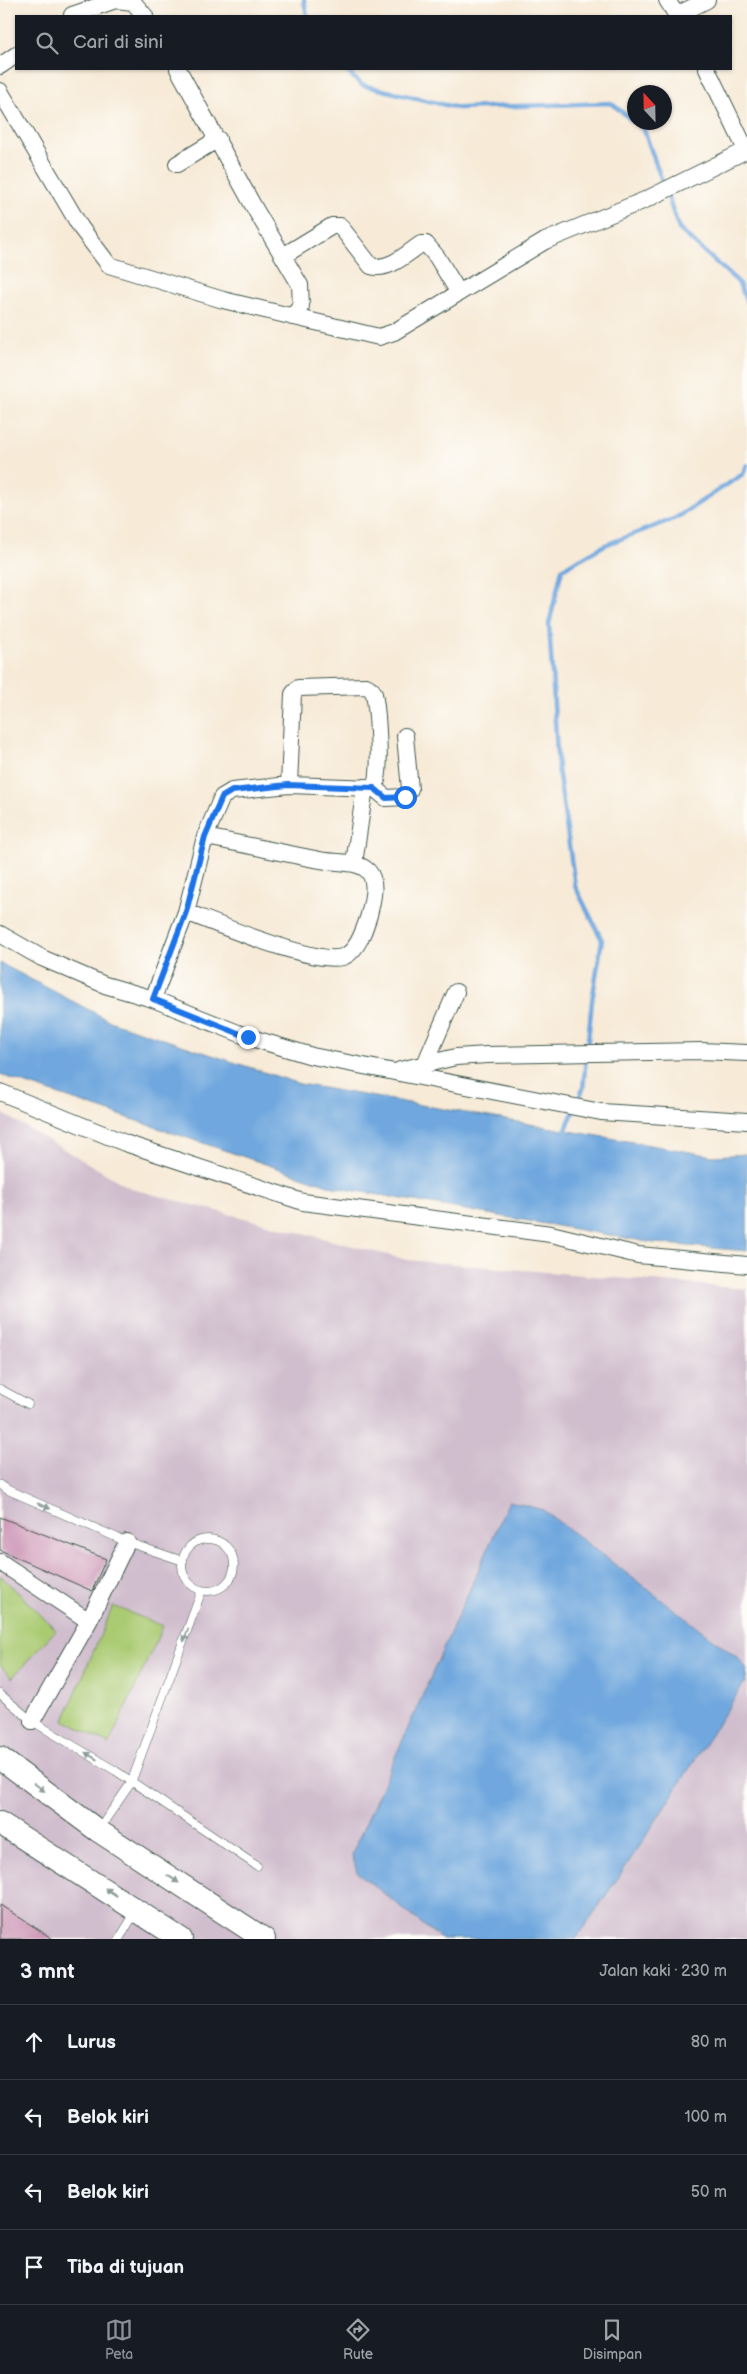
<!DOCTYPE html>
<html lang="id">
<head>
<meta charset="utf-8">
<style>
  :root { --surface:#171b24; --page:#242831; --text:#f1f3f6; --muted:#9ea1a6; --line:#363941; --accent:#8c9099 }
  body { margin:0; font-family:"Balsamiq Sans",sans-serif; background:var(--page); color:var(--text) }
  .compass { position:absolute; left:627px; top:85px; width:45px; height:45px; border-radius:50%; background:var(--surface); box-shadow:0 1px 4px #0004; rotate:338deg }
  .stop { position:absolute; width:15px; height:15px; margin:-11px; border:4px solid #1a73e8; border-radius:50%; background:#fff }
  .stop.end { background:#1a73e8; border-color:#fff; box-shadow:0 1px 5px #0008 }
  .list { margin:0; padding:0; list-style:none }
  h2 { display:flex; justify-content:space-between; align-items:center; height:65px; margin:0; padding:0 20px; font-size:21px }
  h2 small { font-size:16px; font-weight:400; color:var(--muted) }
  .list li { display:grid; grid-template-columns:32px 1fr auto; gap:15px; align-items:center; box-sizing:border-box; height:75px; padding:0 20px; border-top:1px solid var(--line) }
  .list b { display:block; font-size:19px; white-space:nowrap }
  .list em { font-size:16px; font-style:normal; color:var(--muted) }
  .icon { flex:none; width:28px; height:28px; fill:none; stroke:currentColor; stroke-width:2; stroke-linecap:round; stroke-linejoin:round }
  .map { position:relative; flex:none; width:747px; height:1939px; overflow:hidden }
  .search { position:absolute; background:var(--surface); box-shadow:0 1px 4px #0004; left:15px; right:15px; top:15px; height:55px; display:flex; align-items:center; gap:12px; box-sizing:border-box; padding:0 18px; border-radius:0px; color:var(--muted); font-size:19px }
  .sheet { height:365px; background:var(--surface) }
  nav { display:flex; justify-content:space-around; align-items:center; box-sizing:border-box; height:70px; border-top:1px solid var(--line); background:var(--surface); font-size:14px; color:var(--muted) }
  nav a { display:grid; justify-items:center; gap:2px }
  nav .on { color:var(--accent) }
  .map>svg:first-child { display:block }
</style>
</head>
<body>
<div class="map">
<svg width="747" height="1939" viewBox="0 0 747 1939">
  <rect width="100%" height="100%" fill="#fdfcf7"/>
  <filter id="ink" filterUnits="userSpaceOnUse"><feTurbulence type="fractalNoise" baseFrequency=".02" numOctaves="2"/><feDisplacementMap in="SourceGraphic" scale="10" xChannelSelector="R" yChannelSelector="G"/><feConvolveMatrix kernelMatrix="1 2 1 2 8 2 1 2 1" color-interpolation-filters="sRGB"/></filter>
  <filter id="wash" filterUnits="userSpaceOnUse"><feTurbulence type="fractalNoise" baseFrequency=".0096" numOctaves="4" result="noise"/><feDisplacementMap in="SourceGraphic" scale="20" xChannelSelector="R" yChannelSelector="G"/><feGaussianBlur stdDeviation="1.12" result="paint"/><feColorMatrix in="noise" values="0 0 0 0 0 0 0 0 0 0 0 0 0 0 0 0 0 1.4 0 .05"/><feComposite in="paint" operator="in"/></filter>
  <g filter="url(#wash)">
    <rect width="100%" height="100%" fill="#f7ead7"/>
    <path fill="#d0bdcd" d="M0,1112L132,1189L407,1260L747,1289V1939H0Z"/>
    <path fill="#abcb73" stroke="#658454" d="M0,1575L56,1630L12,1678L0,1666Z
      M113,1606L163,1626L109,1744L64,1720Z"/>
    <path fill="#70a7de" stroke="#487289" d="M0,963L112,1022L300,1084L713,1156L747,1154V1251L654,1243L334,1187L9,1078L0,1074Z
      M509,1501L543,1510L738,1658L747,1669L746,1680L639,1847L576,1939H441L357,1872L352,1854Z"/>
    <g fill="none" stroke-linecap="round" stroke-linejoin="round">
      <path stroke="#70a7de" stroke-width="4.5" d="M304,0L307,16
        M344,69L362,85L458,108L611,103L634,122
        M635,122L644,130L664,187
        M667,194L679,229L738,282L747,302
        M587,1050L592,1001L602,940L575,886L558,769L549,624L562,569L605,545L676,518L743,474L747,465
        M577,1103L583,1089L586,1057
        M563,1136L574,1110"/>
    </g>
    <g id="blocks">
      <path fill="#ce98b8" d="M0,1517L106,1559L92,1591L0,1550Z
        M0,1905L53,1939H0Z"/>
    </g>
  </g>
  <g filter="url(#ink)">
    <use href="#blocks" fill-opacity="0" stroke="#3f574c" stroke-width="1"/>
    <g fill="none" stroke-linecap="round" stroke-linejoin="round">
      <g stroke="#3f574c" stroke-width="9">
        <path id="lane" d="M0,1389L28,1404
          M0,1485L8,1490L127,1542L183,1561
          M182 1565a26 26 0 1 1 52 0a26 26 0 1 1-52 0Z
          M0,1694L32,1721L116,1771L257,1866
          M99,1829L131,1783L202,1590
          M119,1939L135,1913"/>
      </g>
      <g stroke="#3f574c" stroke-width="18">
        <path id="street" d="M667,0L677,16
          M72,15L116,0L133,2L145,16
          M677,15L707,0
          M0,66L16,55
          M178,69L255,209L300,285L301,306L292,317
          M707,69L746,150
          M0,91L81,228L109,265L223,300L379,337L394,332L545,241L645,200L747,150
          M177,164L218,139
          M283,256L332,226H340L371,266C389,271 406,254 421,244H426L437,257L459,293
          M289,785L293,694L298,688L366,686C370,688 373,690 374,694C377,709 383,778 374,788
          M354,864L365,787
          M186,912C213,922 321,968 345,956C358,950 365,928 369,915C372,902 378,882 368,871C357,860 334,863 320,860C282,853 244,844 205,837
          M0,934L42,958L105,985L153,999L248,1037L312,1056L601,1112L747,1121
          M153,999L186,912L205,837L222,797L232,791L289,785L374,788L386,798L405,797L410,789L405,736
          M425,1064L456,992
          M400,1070L456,1057L487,1055L701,1051L747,1053
          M0,1092L125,1143L303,1202L551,1234L638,1255L747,1265
          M0,1562L89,1621
          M32,1721L89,1621L127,1542"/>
      </g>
      <g stroke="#3f574c" stroke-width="24">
        <path id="secondary" d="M0,1758L97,1830L264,1939
          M0,1823L181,1939"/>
      </g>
      <use href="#lane" stroke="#fff" stroke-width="8"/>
      <use href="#street" stroke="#fff" stroke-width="16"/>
      <use href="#secondary" stroke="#fff" stroke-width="22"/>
    </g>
    <defs><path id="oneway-solid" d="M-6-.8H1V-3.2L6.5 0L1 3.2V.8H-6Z" transform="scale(1.25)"/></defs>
    <g fill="#8f9e9a">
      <use href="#oneway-solid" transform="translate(44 1506) rotate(23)"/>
      <use href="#oneway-solid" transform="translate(186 1635) rotate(110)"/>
      <use href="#oneway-solid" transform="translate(91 1756) rotate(-149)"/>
      <use href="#oneway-solid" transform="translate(39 1787) rotate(37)"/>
      <use href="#oneway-solid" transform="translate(173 1879) rotate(33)"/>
      <use href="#oneway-solid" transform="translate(111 1892) rotate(-147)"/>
    </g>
  </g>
  <g fill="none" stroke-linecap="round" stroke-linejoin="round" filter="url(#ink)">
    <path stroke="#1a73e8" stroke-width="6" d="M248,1037L153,999L186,912L205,837L222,797L232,791L288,785L374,788L386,798L405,797"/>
  </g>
</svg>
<svg class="compass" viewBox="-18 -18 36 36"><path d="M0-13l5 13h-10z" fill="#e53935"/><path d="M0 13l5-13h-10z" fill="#9ea1a6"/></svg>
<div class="stop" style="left:405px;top:797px"></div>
<div class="stop end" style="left:248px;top:1037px"></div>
<div class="search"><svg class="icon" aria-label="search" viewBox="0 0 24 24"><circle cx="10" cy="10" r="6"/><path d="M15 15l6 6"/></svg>Cari di sini</div>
</div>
<section class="sheet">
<h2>3 mnt<small>Jalan kaki · 230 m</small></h2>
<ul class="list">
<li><svg class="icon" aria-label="ahead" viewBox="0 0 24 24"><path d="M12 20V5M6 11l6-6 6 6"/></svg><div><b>Lurus</b></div><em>80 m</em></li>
<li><svg class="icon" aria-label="left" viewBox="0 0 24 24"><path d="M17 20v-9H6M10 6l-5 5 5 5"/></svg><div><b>Belok kiri</b></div><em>100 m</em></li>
<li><svg class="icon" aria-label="left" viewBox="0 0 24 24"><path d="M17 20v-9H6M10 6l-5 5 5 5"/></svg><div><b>Belok kiri</b></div><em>50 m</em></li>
<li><svg class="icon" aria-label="arrive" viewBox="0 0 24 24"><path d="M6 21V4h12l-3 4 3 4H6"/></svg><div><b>Tiba di tujuan</b></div></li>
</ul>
</section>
<nav>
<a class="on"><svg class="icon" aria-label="map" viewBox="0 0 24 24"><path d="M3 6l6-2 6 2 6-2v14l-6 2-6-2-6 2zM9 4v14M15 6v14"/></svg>Peta</a>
<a><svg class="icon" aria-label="directions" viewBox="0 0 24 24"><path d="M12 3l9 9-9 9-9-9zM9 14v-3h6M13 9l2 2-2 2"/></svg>Rute</a>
<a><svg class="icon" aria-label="saved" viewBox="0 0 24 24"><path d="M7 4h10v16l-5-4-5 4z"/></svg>Disimpan</a>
</nav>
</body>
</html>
